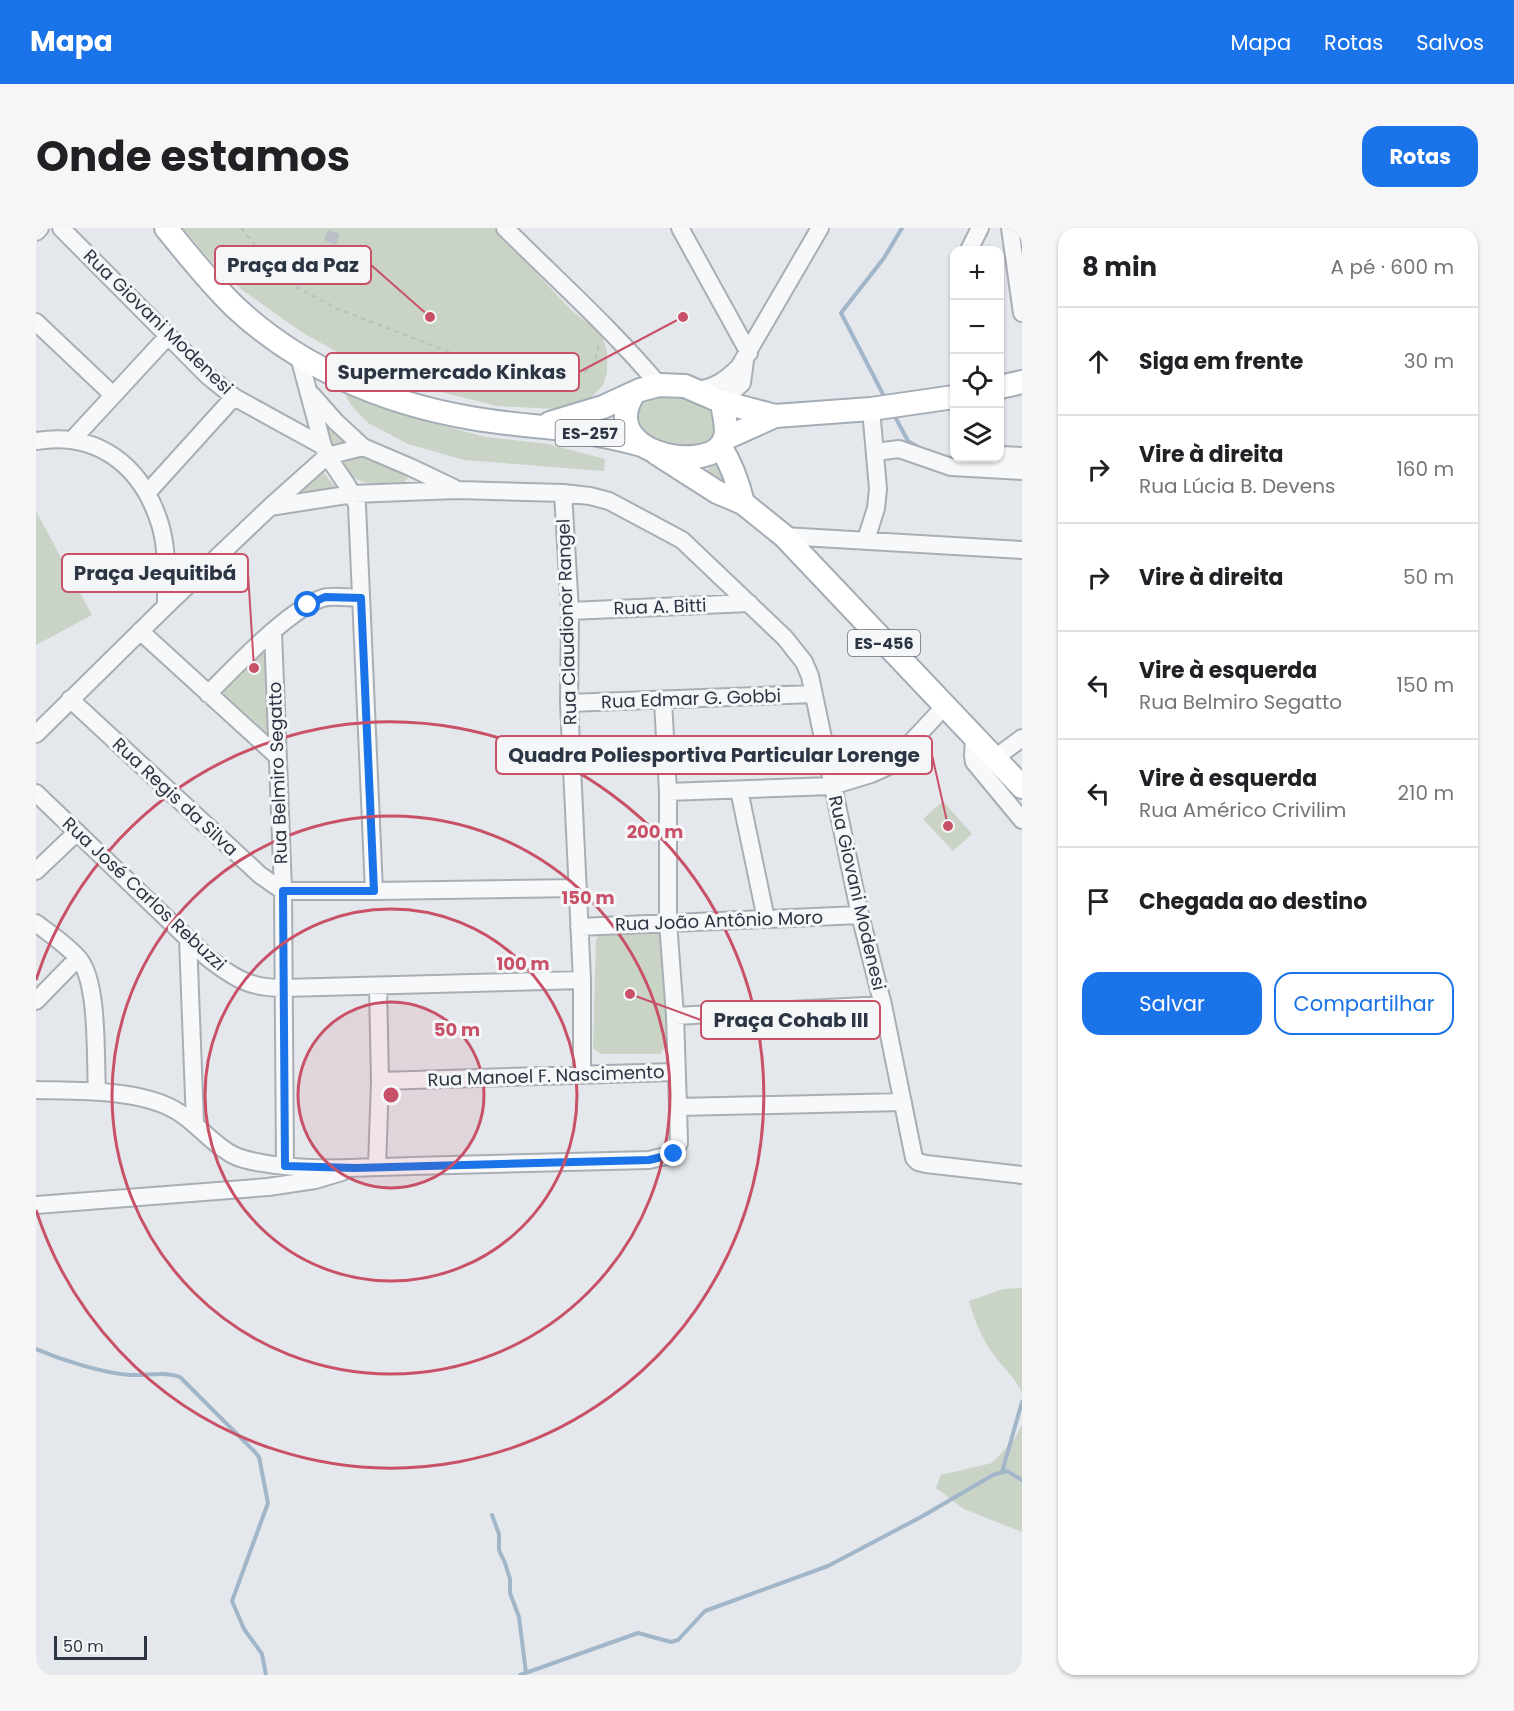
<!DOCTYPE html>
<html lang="pt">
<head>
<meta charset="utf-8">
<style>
  :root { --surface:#fff; --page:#f6f6f6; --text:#202124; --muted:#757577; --line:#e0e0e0; --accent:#1a73e8 }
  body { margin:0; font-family:Poppins,sans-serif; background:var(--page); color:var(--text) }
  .controls { position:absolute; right:18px; top:18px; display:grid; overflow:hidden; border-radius:12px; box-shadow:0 2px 4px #0004 }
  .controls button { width:54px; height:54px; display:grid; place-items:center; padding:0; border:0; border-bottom:2px solid var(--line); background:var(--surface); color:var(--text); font:30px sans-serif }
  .scale { position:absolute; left:18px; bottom:15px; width:93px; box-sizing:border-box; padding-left:6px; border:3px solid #2c3543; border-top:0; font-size:16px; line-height:21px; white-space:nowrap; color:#2c3543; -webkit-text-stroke:4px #f4f6f8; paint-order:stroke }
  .stop { position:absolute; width:18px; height:18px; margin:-14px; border:4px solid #1a73e8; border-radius:50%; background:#fff }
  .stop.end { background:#1a73e8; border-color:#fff; box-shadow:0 2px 6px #0008 }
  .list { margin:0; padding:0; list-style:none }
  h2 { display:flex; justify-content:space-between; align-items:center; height:78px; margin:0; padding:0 24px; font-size:26px }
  h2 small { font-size:20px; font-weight:400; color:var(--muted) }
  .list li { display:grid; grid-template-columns:39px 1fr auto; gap:18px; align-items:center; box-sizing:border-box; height:108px; padding:0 24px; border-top:2px solid var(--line) }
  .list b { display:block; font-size:22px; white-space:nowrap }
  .list p { margin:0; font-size:20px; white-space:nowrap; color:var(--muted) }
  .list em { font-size:20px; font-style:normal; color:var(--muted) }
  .actions { display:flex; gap:12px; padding:18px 24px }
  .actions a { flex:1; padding:14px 0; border:2px solid var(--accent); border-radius:18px; text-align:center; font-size:21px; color:var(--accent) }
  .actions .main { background:var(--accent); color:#fff }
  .icon { flex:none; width:33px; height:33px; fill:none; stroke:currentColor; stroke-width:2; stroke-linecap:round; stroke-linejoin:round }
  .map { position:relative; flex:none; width:986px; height:1447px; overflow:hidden; border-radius:18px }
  header { display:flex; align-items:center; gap:36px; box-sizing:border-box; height:84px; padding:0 30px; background:var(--accent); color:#fff }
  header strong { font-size:28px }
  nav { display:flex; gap:33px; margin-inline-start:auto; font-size:21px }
  .intro { display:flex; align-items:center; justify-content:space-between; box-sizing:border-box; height:144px; padding:0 36px }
  h1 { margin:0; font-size:42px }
  .button { padding:15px 27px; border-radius:18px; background:var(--accent); color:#fff; font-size:21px; font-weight:700 }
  main { display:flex; gap:36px; padding:0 36px }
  aside { flex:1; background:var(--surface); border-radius:18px; box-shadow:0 2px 4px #0004 }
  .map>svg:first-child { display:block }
</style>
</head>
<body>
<header>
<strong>Mapa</strong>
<nav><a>Mapa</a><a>Rotas</a><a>Salvos</a></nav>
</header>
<div class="intro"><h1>Onde estamos</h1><a class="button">Rotas</a></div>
<main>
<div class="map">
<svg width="986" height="1447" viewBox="0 0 986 1447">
  <rect width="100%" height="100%" fill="#e4e7eb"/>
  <path fill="#cad4c6" d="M147,0H458L537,84L562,102L567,111L571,123V145L567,157L549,176L519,181L461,178L401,163L303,125L267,105L205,61L173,31Z
    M304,158L392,194L450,209L512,216L569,231L568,243L428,232L372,216L332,195L315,177Z
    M636,163C645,167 658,170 666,175C692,195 674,225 644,222C631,220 616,210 605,205L599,173Z
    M285,190L312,216L295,222Z
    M309,228H332L369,244L372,248L371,252C358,261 332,258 319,250C314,247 309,240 305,236V230Z
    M687,232L697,263L665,245Z
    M281,243L287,244L302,262L252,271Z
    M0,283L56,387L0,417Z
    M231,416V507L179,463Z
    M907,573L936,606L917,623L887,591Z
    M624,699L629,714L630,818L624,826H565L557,820L560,711L569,702Z
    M986,1060V1165C979,1149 970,1143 960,1130C947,1113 939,1094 933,1073L967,1061Z
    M986,1197V1304L928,1281L900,1260L905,1247L956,1235L978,1212Z"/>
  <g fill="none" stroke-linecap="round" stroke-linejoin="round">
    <path stroke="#a1b6c9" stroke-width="4" d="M849,170L805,85L848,30L866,0
      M857,185L872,213L887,222
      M911,230L948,233
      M0,1121C26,1132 66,1145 94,1147C111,1148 128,1143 144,1149L219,1224L223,1229L232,1275L196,1373L208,1401L226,1426L230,1447
      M966,1244L986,1174
      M456,1287L463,1306V1322L469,1335L474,1351V1365L483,1389L490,1445
      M484,1447L602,1405L635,1414L642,1412L669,1383L792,1338L885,1289L957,1247L971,1243L986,1252"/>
  </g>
  <path fill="#bbc0c8" d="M292,2L304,6L300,17L288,12Z"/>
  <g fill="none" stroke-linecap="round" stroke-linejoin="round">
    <g stroke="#a9aeb5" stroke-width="20">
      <path id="minor" d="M25,0L172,148L198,169L287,218
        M469,0C521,52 576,101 623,157
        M644,0L713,125
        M974,0L986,85
        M0,4L4,0
        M933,22L944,0
        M0,94L76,166
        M263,129L287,218C295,239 314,255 321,277L338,663
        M660,162C678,160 690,152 703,139L784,0
        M276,167L299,193L327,219L374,239L418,260
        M686,174L706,155L709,132
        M36,212L132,108
        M0,213C62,203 106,238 124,296C132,322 130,351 130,378
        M839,224L863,221L915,239L986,243
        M964,227L986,228
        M112,264L198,169
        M527,265L534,383L533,475L546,752V846
        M234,279L317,266L421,262L527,265L554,268L573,273L646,312L749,410L768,434L774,448L824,687L847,777L878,930L882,934L890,936L986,947
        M748,308L986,322
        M830,312L840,280L842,261L835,181
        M534,383L713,375
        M104,403L240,527
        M237,404L247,663L249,938
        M172,466C199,439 253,381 287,370C298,367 313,370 325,370
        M34,471L224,647L247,663H338L542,660
        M533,475L777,466
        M0,506L130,378L234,279L291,228L327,219
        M938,509L937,528L938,534L986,592
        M959,530L986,510
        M703,562L730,691
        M632,564L796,558L835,546L853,538L908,479
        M0,565L172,730C198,750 213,760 247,760L546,752
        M0,643L41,604
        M0,695C14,706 31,717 43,731C63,755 59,831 61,863
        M543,699L824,687
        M152,711L159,895
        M0,773L42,730
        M639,788L847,777
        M344,853L639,844
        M0,862C41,863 103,861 139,882C159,893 172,912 192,924C202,931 215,933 226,935C275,944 327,939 376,938C455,936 534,934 613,932L638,926L643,915L642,879L639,788L632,694V564L627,473
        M642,879L867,874
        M341,938L344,853L342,758
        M0,977L232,959L279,952L306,944"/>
    </g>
    <g stroke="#a4acb6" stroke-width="26">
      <path id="major" d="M130,0C152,27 174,55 199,79C264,140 348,175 435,190C468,196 502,198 535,202C559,206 583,211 606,217
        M964,159L986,154
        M598,165C560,225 668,246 687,215C694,204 687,186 686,174
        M514,195L567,179L604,162L623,157L649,158L686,174L739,188L835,181L918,169
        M688,211L739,188
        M684,218C696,237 702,254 707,275
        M620,225L681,264L707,275L748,308L986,559"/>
    </g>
    <path stroke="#babec2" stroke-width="2" stroke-dasharray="4.5 4.5" stroke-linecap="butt" d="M205,0L243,45L256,57L302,81L450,138L538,149C556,144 563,130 562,113"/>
    <use href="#minor" stroke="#f7f8f9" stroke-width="16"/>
    <use href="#major" stroke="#fff" stroke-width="22"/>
  </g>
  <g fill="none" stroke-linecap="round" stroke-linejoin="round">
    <path stroke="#1a73e8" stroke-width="8" d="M272,377L289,369L325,370L338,663H247L249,938L319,940L613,932L638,926"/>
  </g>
  <circle cx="355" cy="867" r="93" fill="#c85168" fill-opacity=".12"/>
  <g fill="none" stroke="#c85168" stroke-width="3">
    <circle cx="355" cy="867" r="93"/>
    <circle cx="355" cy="867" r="186"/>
    <circle cx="355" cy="867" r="279"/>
    <path d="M0 752A373 373 0 1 1 0 982"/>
  </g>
  <g text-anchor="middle" stroke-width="6" stroke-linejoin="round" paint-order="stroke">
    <g fill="#f4f6f8" stroke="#686f79" stroke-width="1.5">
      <rect x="519.5" y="192" width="69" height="26" rx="4.5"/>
      <rect x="812" y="402" width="72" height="26" rx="4.5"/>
    </g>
    <g font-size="16" font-weight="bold" fill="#2c3543">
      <text x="554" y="211">ES-257</text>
      <text x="848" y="421">ES-456</text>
    </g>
    <g font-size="18" fill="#2c3543" stroke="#f4f6f8">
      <text transform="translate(122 94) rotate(44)" y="6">Rua Giovani Modenesi</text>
      <text transform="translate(624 379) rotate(-2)" y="6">Rua A. Bitti</text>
      <text transform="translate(531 394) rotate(-92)" y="6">Rua Claudionor Rangel</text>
      <text transform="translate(655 471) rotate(-2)" y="6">Rua Edmar G. Gobbi</text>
      <text transform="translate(242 545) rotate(-92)" y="6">Rua Belmiro Segatto</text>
      <text transform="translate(139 569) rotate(43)" y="6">Rua Regis da Silva</text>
      <text transform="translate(821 665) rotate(77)" y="6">Rua Giovani Modenesi</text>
      <text transform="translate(108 666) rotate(43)" y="6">Rua José Carlos Rebuzzi</text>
      <text transform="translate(683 693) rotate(-2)" y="6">Rua João Antônio Moro</text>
      <text transform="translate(510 848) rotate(-2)" y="6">Rua Manoel F. Nascimento</text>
    </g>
  </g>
  <circle cx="355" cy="867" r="9" fill="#c85168" stroke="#f4f6f8" stroke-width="3"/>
  <g font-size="18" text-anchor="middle" font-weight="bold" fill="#c85168" stroke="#f4f6f8" stroke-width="6" stroke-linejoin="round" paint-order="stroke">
    <text x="619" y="610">200 m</text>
    <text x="552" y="676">150 m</text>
    <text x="487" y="742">100 m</text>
    <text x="421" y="808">50 m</text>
  </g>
  <path fill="none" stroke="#c85168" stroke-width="2" d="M394 89L335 37M647 89L543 144M218 440L212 345M912 598L896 527M594 766L665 792"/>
  <g fill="#c85168" stroke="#f4f6f8" stroke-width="2">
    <circle cx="394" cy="89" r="6"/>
    <circle cx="647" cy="89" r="6"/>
    <circle cx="218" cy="440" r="6"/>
    <circle cx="912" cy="598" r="6"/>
    <circle cx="594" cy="766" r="6"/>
  </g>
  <g fill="#f4f6f8" stroke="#c85168" stroke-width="2">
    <rect x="179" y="18" width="156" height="38" rx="6"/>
    <rect x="290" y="125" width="253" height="38" rx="6"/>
    <rect x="26" y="326" width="186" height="38" rx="6"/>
    <rect x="460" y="508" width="436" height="38" rx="6"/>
    <rect x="665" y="773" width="179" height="38" rx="6"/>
  </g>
  <g font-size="20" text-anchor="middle" font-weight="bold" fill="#2c3543">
    <text x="257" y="44">Praça da Paz</text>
    <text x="416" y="151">Supermercado Kinkas</text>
    <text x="119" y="352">Praça Jequitibá</text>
    <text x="678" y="534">Quadra Poliesportiva Particular Lorenge</text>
    <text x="755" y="799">Praça Cohab III</text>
  </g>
</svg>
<div class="controls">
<button>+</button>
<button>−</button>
<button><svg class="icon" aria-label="locate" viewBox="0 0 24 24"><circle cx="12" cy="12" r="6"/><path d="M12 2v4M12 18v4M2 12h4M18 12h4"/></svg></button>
<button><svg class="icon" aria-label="layers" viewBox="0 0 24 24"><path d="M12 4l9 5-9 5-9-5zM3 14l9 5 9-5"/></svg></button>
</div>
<div class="scale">50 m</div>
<div class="stop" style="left:272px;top:377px"></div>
<div class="stop end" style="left:638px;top:926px"></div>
</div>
<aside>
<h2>8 min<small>A pé · 600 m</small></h2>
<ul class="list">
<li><svg class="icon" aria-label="ahead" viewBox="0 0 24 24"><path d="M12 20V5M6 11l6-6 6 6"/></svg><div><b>Siga em frente</b></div><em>30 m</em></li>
<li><svg class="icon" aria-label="right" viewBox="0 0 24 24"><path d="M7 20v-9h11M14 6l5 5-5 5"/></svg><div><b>Vire à direita</b><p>Rua Lúcia B. Devens</p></div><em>160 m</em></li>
<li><svg class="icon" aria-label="right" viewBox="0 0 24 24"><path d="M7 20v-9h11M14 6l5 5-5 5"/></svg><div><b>Vire à direita</b></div><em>50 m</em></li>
<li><svg class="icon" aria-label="left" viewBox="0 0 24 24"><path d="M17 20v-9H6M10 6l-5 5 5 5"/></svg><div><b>Vire à esquerda</b><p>Rua Belmiro Segatto</p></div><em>150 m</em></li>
<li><svg class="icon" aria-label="left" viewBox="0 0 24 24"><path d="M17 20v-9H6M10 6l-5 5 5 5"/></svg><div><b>Vire à esquerda</b><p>Rua Américo Crivilim</p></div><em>210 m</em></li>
<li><svg class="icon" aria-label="arrive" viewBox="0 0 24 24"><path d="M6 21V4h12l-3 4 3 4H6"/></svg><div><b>Chegada ao destino</b></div></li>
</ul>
<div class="actions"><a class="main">Salvar</a><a>Compartilhar</a></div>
</aside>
</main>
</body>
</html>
